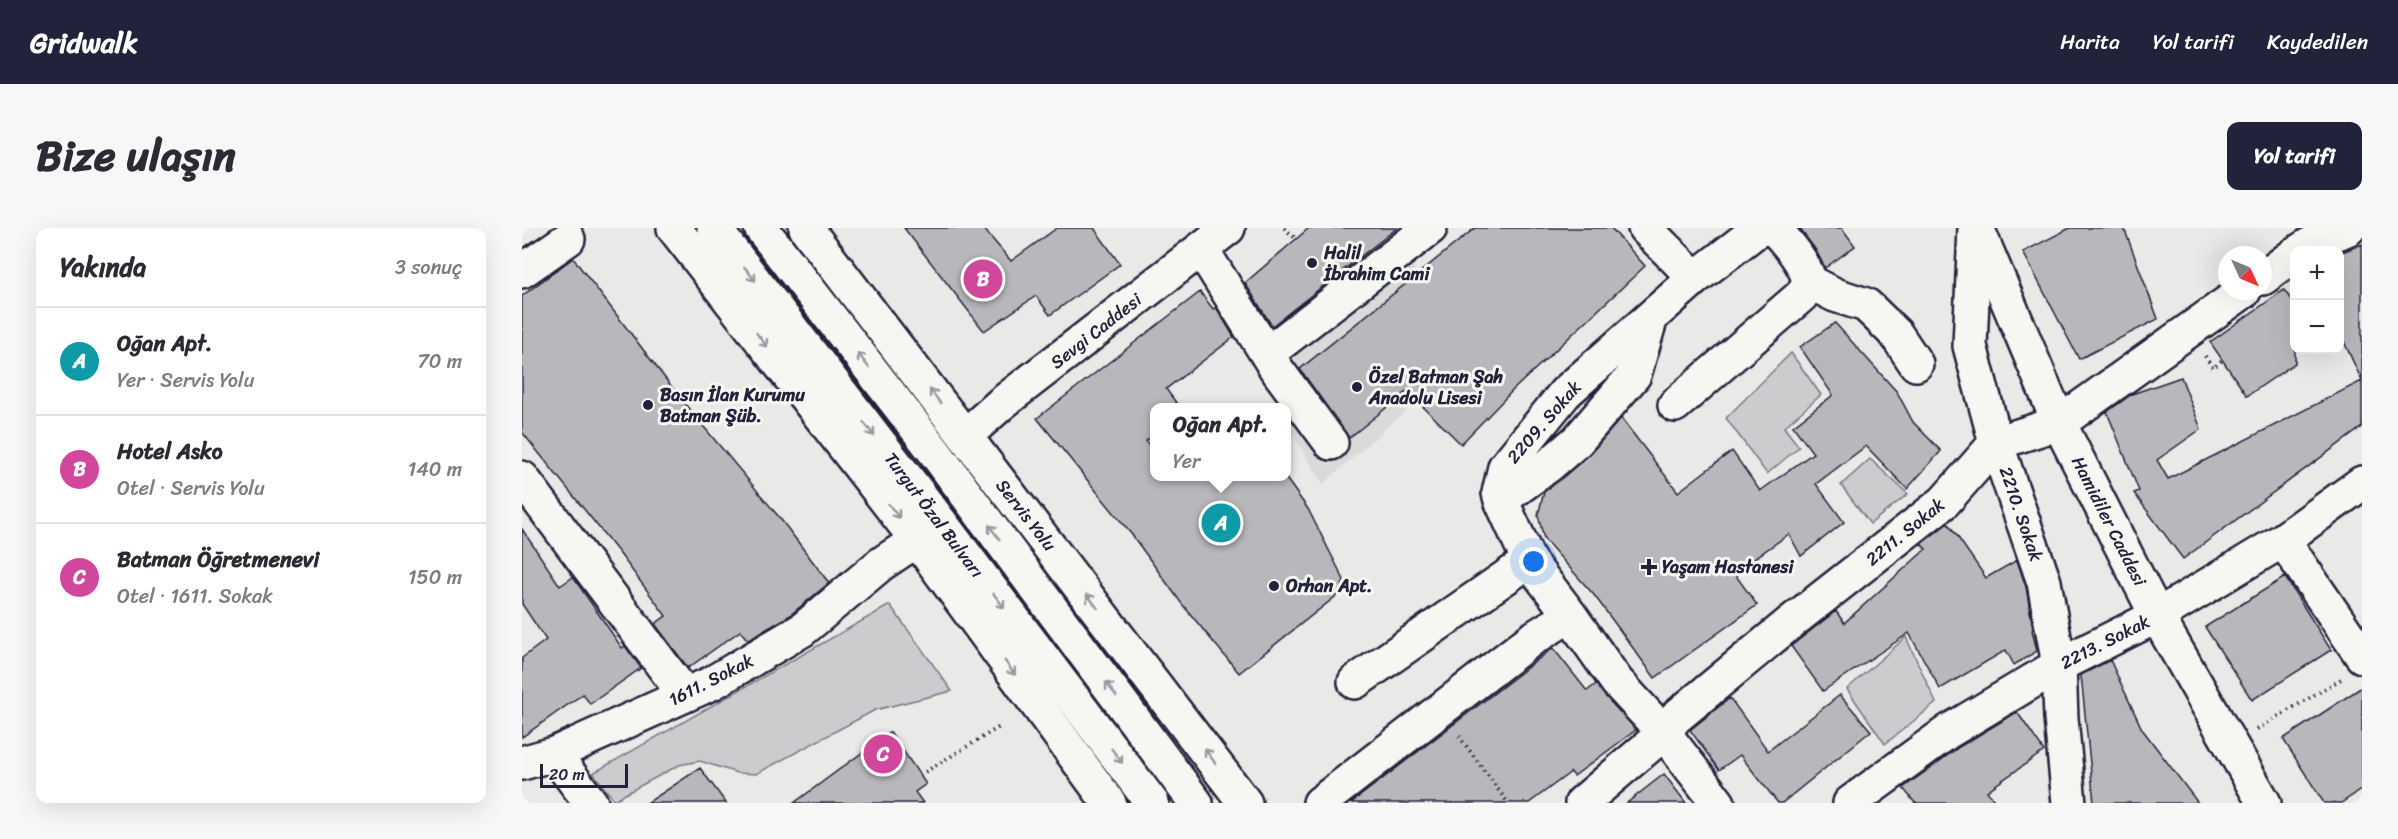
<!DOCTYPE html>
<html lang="tr">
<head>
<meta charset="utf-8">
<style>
  :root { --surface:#fff; --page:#f7f7f7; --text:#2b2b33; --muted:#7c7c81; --line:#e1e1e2; --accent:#22223b }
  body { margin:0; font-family:Sriracha,sans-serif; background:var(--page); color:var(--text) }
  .controls { position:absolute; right:18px; top:18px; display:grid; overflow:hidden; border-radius:12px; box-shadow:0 6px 24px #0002 }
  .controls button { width:54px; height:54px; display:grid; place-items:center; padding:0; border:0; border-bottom:2px solid var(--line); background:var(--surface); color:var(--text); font:30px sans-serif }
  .compass { position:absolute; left:1696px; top:18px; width:54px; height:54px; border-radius:50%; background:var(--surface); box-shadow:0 6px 24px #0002; rotate:134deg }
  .scale { position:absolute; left:18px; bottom:15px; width:88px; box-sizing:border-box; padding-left:6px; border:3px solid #22223b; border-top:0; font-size:16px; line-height:21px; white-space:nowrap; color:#22223b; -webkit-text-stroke:4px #f6f6f2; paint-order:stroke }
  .you { position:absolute; left:1012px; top:334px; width:21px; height:21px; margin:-15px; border:4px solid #fff; border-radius:50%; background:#1a73e8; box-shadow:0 0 0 9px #1a73e833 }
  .badge { display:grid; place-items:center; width:39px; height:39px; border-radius:50%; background:var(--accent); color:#fff; font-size:20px; font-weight:700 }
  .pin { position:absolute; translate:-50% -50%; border:3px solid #fff; box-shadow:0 2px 6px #0006 }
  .popup { position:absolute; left:628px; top:175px; width:141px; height:78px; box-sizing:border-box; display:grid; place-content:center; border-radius:12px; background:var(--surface); filter:drop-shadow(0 2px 4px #0005); font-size:20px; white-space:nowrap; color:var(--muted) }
  .popup b { font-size:22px; color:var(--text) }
  .popup::after { content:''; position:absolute; left:50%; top:100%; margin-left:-12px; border:12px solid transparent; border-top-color:var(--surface) }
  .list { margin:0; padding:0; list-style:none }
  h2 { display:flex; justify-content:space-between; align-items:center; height:78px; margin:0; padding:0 24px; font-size:26px }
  h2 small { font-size:20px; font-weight:400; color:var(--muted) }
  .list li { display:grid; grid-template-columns:39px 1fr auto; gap:18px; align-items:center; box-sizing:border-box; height:108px; padding:0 24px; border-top:2px solid var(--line) }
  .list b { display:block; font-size:22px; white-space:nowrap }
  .list p { margin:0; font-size:20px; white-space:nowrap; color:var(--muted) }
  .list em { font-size:20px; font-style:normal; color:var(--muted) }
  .map { position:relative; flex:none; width:1840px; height:575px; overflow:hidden; border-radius:12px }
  header { display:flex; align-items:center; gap:36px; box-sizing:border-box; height:84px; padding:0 30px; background:var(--accent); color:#fff }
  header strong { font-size:28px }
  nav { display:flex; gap:33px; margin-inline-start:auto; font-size:21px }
  .intro { display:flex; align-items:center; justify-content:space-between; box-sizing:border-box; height:144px; padding:0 36px }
  h1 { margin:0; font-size:42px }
  .button { padding:15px 27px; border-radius:12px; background:var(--accent); color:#fff; font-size:21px; font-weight:700 }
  main { display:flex; gap:36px; padding:0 36px }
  aside { flex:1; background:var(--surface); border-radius:12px; box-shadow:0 6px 24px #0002 }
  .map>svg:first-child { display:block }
</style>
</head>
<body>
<header>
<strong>Gridwalk</strong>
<nav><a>Harita</a><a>Yol tarifi</a><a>Kaydedilen</a></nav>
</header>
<div class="intro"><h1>Bize ulaşın</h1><a class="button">Yol tarifi</a></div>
<main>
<aside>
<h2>Yakında<small>3 sonuç</small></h2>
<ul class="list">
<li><span class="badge" style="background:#0f9aa8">A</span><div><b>Oğan Apt.</b><p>Yer · Servis Yolu</p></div><em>70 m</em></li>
<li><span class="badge" style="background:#d1479c">B</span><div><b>Hotel Asko</b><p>Otel · Servis Yolu</p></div><em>140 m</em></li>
<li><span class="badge" style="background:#d1479c">C</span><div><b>Batman Öğretmenevi</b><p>Otel · 1611. Sokak</p></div><em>150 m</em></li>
</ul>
</aside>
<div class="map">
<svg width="1840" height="575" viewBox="0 0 1840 575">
  <rect width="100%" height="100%" fill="#e9e9e7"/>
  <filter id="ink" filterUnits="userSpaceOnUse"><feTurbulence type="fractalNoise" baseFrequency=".0167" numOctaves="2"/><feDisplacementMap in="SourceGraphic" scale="12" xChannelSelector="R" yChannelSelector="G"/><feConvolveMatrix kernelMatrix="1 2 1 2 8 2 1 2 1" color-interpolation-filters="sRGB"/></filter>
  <g filter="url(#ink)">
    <path fill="#dadada" d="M889,36L948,126L801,256L765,197V180H759V139Z"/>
    <path fill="#ccccce" stroke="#777784" stroke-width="1.5" d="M1269,125L1299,167L1262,199L1277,219L1245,246L1204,190Z
      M1348,231L1386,266L1348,296L1319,257Z
      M368,377L430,463L353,482L234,546L215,545L178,533L157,537L92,572L71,545Z
      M1384,409L1414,475L1363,516L1325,461Z"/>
    <path fill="#b8b8bc" stroke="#22223b" stroke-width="1.5" d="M382,0H461L489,33L535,0H572L598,36L528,87L514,68L462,103Z
      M787,0H875L750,98L723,55Z
      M953,0H1089L1123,38L992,161L939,216L885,163L827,210L778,141Z
      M1277,0H1320L1333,18L1303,40L1293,21Z
      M1548,0H1602L1636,91L1557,131L1501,24Z
      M1840,16V199L1661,331L1612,265L1617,263L1585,184L1610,166L1659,149L1679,201L1635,232L1646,251L1840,153L1818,105V25Z
      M51,30L162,175L257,289L307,355L267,388L226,412L218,403L166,440L133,396L144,388L98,326L0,204V68Z
      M1762,62L1773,77V135L1725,168L1688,114Z
      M678,64L691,81L694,79L712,109L644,161L658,180H633V205L624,213L633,224V249H763L786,281L822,352L818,365L717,445L660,376L610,307L515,190Z
      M1313,95L1375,164L1391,194L1419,223L1385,261L1344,218L1294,256L1322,294L1279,328L1267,306L1212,345L1235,377L1133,450L1072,367L1022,311L1016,287L1022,264L1067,227L1099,190L1156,264L1210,223L1238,263L1291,225L1271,198L1311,167L1278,119Z
      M1426,295L1464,350L1495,332L1504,359L1511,401L1510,402L1515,423L1492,437L1484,422L1418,461L1387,405L1301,463L1269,418L1314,383L1322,395L1404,321L1399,316Z
      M0,301L38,358L51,349L100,420L103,418L119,440L68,476L61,466L0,509V430L24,412L0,376Z
      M1763,349L1809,422L1730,472L1683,399Z
      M1031,420L1065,463L1074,456L1114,502L1052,548L1049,544L1007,575H829Z
      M1588,432L1620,501L1676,575H1572L1559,447Z
      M1840,459V561L1819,575H1802L1761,511Z
      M1318,467L1349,503L1260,575H1256L1218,527L1197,542L1168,502L1208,470L1246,523Z
      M1495,484L1522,523L1465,563L1474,575H1393L1381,560L1437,519Z
      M368,504L404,556L393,564L401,575H272Z
      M178,540L204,575H125Z
      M1142,546L1164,575H1105Z"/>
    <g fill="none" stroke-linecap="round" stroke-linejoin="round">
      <g stroke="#22223b" stroke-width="38">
        <path id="minor" d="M152,0L395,312L587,575
          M284,0L723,575
          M1123,0L1173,50
          M1453,0L1448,118L1474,215L1522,354L1537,437L1539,490L1547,575
          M680,22L753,139L809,215
          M1779,22L1787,17L1827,0
          M0,43L46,11
          M1741,50L1772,27
          M1288,54L1313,67L1344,77L1374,106L1394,136
          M746,125L908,0
          M1153,177L1279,68L1288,54C1281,32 1267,17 1252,0
          M443,208L480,175L706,0
          M0,250L163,467
          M979,272L1026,238L1055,213L1112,147L1129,89
          M1761,312L1840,428
          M1048,387L1095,454L1142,505L1196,575
          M833,454L1007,333
          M32,526L69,575
          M0,535L32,526L190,455L280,402L359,336L395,312
          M798,575L1010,411L1048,387L1007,333L979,272L977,265L983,239L1043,165L1173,50L1238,0
          M1060,575L1142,505L1153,490L1268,395L1422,274L1474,215L1537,195L1722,63
          M1328,575L1427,503L1537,437L1635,388L1761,312L1840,255"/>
      </g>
      <g stroke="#22223b" stroke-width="38">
        <path id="major" d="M192,0L407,279L630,575
          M239,0L412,223L674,575
          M1455,0L1537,195L1635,388L1742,575"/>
      </g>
      <path stroke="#22223b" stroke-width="4" stroke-dasharray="1.5 4.5" stroke-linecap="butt" d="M762,0L774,11
        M1683,128L1691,140L1700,132
        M1735,501L1821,450
        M937,508L986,575
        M398,547L479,498"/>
      <use href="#minor" stroke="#f6f6f2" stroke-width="33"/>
      <use href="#major" stroke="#f6f6f2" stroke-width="33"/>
    </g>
    <defs><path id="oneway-shaft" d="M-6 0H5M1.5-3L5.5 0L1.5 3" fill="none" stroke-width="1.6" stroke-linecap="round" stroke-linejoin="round" transform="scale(1.5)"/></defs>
    <g stroke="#9797a0">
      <use href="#oneway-shaft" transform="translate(228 46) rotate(52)"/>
      <use href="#oneway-shaft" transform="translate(240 112) rotate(52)"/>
      <use href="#oneway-shaft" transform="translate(341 132) rotate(-128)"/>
      <use href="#oneway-shaft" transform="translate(413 168) rotate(-127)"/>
      <use href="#oneway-shaft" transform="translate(347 201) rotate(52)"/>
      <use href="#oneway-shaft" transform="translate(372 283) rotate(52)"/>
      <use href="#oneway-shaft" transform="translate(472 304) rotate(-127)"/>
      <use href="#oneway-shaft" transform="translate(477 373) rotate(53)"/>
      <use href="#oneway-shaft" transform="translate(570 373) rotate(-128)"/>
      <use href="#oneway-shaft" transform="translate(488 440) rotate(54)"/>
      <use href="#oneway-shaft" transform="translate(589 461) rotate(-127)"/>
      <use href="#oneway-shaft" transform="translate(595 528) rotate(53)"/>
      <use href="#oneway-shaft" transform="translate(688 528) rotate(-127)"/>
    </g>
  </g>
  <g fill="#22223b" stroke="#f6f6f2" stroke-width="2">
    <circle cx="790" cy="35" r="6"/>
    <circle cx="835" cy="159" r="6"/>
    <circle cx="126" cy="177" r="6"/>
    <path d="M1124 330h6v6h6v6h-6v6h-6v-6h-6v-6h6z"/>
    <circle cx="752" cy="358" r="6"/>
  </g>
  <g text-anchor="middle" stroke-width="6" stroke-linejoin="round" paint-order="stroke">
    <g font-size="18" font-weight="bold" fill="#22223b" stroke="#f6f6f2" text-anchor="start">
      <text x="802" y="31">Halil<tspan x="802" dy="21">İbrahim Cami</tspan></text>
      <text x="847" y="155">Özel Batman Şah<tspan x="847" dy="21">Anadolu Lisesi</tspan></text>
      <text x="138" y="173">Basın İlan Kurumu<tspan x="138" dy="21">Batman Şüb.</tspan></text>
      <text x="1140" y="345">Yaşam Hastanesi</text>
      <text x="764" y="364">Orhan Apt.</text>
    </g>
    <g font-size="18" fill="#22223b" stroke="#f6f6f2">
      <text transform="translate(574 103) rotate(-38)" y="6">Sevgi Caddesi</text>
      <text transform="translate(1022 194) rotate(-49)" y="6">2209. Sokak</text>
      <text transform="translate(1499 286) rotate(71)" y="6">2210. Sokak</text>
      <text transform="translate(412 287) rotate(53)" y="6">Turgut Özal Bulvarı</text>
      <text transform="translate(504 287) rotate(52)" y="6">Servis Yolu</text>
      <text transform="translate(1587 293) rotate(63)" y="6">Hamidiler Caddesi</text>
      <text transform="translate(1383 304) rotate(-39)" y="6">2211. Sokak</text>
      <text transform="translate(1583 414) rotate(-27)" y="6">2213. Sokak</text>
      <text transform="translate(189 452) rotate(-27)" y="6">1611. Sokak</text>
    </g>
  </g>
</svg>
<div class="controls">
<button>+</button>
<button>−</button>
</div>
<svg class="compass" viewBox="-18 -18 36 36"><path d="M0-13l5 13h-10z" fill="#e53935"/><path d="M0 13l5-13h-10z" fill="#7c7c81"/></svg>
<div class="scale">20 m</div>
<div class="you"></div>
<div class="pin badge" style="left:699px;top:295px;background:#0f9aa8">A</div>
<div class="popup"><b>Oğan Apt.</b>Yer</div>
<div class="pin badge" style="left:461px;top:51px;background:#d1479c">B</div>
<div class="pin badge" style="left:361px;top:526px;background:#d1479c">C</div>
</div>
</main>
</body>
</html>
